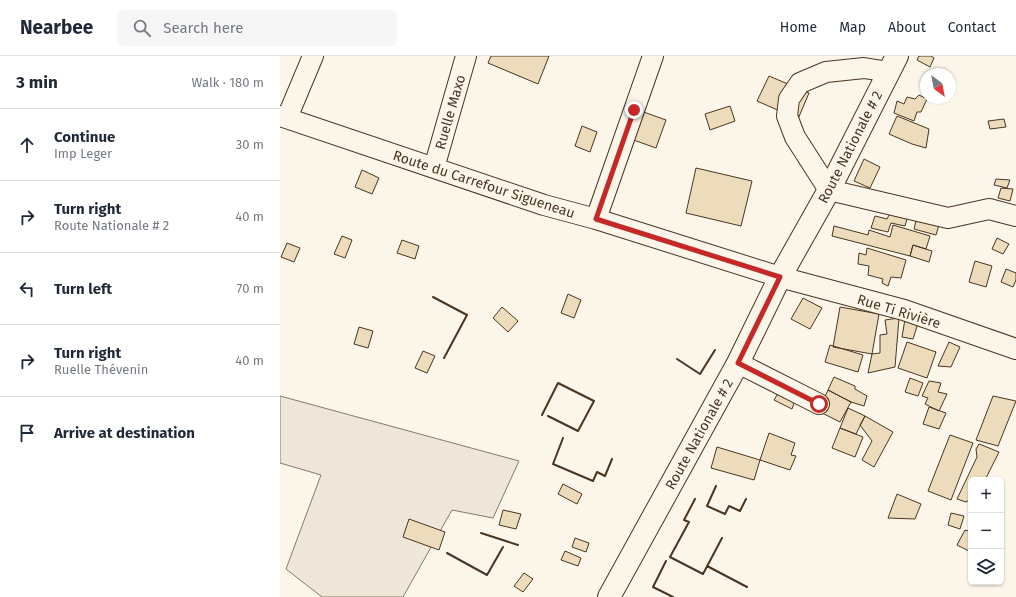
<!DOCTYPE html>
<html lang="en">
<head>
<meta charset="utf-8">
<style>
  :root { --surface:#fff; --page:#f6f6f7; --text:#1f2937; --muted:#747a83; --line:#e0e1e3 }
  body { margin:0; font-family:"Fira Sans",sans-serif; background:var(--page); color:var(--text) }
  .controls { position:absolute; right:12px; bottom:12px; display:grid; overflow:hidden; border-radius:6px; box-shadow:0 1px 3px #0004 }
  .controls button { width:36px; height:36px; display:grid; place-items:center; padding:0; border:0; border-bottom:1px solid var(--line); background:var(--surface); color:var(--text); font:20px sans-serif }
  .compass { position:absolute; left:640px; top:12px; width:36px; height:36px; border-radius:50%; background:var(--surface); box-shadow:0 1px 3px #0004; rotate:148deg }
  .stop { position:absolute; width:12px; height:12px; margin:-9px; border:3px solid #c62828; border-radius:50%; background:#fff }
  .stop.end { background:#c62828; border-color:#fff; box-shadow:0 1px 4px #0008 }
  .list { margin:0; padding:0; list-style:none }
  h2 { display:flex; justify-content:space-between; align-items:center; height:52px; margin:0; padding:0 16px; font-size:17px }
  h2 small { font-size:13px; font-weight:400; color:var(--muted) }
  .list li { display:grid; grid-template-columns:26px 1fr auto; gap:12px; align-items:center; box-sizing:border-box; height:72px; padding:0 16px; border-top:1px solid var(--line) }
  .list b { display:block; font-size:15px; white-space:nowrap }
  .list p { margin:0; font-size:13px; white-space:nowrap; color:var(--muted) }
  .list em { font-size:13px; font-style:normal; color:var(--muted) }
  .icon { flex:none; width:22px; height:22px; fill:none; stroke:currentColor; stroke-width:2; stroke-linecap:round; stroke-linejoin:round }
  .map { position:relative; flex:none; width:736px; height:541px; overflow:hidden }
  header { display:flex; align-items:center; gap:24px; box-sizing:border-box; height:56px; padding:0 20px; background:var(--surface); border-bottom:1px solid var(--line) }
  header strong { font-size:19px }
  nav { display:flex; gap:22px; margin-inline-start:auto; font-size:14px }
  .search { width:280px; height:36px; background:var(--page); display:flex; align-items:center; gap:10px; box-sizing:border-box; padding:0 14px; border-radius:6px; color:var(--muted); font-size:15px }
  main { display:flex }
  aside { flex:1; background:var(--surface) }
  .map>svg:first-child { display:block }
</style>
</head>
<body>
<header>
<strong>Nearbee</strong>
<div class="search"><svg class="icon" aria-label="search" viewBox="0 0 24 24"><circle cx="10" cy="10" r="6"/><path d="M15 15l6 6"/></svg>Search here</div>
<nav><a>Home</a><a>Map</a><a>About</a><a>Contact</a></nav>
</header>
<main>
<aside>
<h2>3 min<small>Walk · 180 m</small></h2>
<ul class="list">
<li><svg class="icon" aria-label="ahead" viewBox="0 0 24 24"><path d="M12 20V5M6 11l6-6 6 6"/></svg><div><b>Continue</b><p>Imp Leger</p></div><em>30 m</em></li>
<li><svg class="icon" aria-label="right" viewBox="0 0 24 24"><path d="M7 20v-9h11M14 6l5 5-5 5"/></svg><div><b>Turn right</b><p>Route Nationale # 2</p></div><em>40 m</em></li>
<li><svg class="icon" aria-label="left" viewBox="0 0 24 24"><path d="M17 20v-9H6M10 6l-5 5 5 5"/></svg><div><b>Turn left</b></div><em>70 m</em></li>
<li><svg class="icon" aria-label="right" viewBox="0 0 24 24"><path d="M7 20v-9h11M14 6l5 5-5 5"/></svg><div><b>Turn right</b><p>Ruelle Thévenin</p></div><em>40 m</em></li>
<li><svg class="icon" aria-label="arrive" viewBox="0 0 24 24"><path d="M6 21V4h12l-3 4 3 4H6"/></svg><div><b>Arrive at destination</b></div></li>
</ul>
</aside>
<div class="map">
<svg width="736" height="541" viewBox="0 0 736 541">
  <rect width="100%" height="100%" fill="#fbf6e9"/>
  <path fill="#ede6d9" stroke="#887966" d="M0,340L239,405L213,462L172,454L123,541H42L6,513L41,419L0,407Z"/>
  <path fill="#ecdcbc" stroke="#4a3520" d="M211,0H269L258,28L208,7Z
    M639,0H651L654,2L650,11L637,4Z
    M489,20L529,37L518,63L477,45Z
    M639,39L647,43L641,56H637L634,65L614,57L617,45L624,48L627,41L635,43Z
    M450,50L455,65L430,74L425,58Z
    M358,54L386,64L376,92L348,82Z
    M617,60L649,73L646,92L632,88L609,78Z
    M724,63L726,71L710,73L708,65Z
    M302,70L317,76L310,96L295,90Z
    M584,103L600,111L590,132L574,125Z
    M416,112L472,125L461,170L406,157Z
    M82,114L99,122L92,138L75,131Z
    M716,123L730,124L727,132L714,129Z
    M721,132L733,133L730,145L718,142Z
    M611,155L628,159L625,170L611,167L608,176L591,172L595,160L607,163Z
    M638,156L661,162L656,179L634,173Z
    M613,169L650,180L646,193L633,189L630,200L552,180L554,170L588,179L589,174L610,181Z
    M62,180L72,184L65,202L54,198Z
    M717,182L729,188L723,198L712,193Z
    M122,184L139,190L135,203L117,197Z
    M7,187L20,192L14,206L1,201Z
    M633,189L652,195L649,206L630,200Z
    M587,192L626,204L621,222L611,221L608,230L602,227L603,223L588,219L589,210L578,208L579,197L586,199Z
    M695,205L712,210L706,231L689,226Z
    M726,213L736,217V224L733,231L721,226Z
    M288,238L301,244L294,262L281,257Z
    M523,242L542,252L530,273L511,263Z
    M222,251L238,265L228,276L213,262Z
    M560,251L599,258L592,298L553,291Z
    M619,262L615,311L588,317L592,298L600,297V279L607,278L605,264Z
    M625,263L639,264L633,283L622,281Z
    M79,271L93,275L88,292L74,288Z
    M627,286L656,296L647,322L618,312Z
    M669,286L680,291L671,311L658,310Z
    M550,289L583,299L578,316L545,306Z
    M143,295L155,300L147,317L135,312Z
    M554,321L575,330V333L587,340L584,350L571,346L548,334Z
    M630,322L643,327L638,340L625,336Z
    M649,325L661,327L658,336L667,338L659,355L645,348L648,342L642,340Z
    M500,334L516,342L512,353L494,344Z
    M548,334L571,346L560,366L538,355Z
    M713,340L736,345L718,390L696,384Z
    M649,351L666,357L659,373L643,368Z
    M568,352L585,360L576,378L560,372Z
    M585,360L613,376L594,411L582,404L592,385L580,369Z
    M560,372L583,381L575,401L552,392Z
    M489,377L515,387L511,399L516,400L510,414L480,404Z
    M670,379L693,387L671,444L648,435Z
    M699,388L719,396L705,424H691V443L686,446L677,443L697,401L696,393Z
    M437,391L480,404L474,424L431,412Z
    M283,428L302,438L297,448L278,438Z
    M617,438L641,448L635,463L608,462Z
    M223,454L241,458L236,473L219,469Z
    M671,457L684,460L680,473L668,469Z
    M129,463L165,476L159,494L123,481Z
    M685,474L691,476V490L689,495L677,489Z
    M295,482L309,487L306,496L292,491Z
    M285,495L301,502L298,510L281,504Z
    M244,517L253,523L243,536L234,530Z"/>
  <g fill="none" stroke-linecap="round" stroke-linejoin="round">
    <g stroke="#4a3520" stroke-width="22">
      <path id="minor" d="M609,16L584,12L546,16L520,27L509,43L507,60L515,81L549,134L668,162L709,153L736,160
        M0,60L264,149L316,163L500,221L624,254L736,293
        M7,62L33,0
        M154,112L186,0
        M316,163L373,0
        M458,307L539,348"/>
    </g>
    <g stroke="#4a3520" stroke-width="24">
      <path id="major" d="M329,541L458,307L500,221L549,134L617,0"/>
    </g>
    <use href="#minor" stroke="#fbf6e9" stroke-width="20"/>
    <use href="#major" stroke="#fbf6e9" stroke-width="22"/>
    <path stroke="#4a3520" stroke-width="2" d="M153,241L187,259L164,302
      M397,303L420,318L435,294
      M262,359L278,327L314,345L298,375L268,360
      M283,382L273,408L313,425L317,416L325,420L332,403
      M436,430L427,450L445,458L449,450L460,455L466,443
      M415,443L404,464L409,466L390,501L423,518L442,482
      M201,477L238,489
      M167,497L207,519L223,491
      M386,505L373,531L393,541
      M427,510L467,531"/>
  </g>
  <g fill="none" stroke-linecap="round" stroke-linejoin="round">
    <path stroke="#c62828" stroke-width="5" d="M354,54L316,163L500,221L458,307L539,348"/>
  </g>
  <g text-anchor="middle" stroke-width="3" stroke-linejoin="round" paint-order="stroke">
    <g font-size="14" fill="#4a3520" stroke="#fbf6e9">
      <text transform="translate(170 56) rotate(-74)" y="5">Ruelle Maxo</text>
      <text transform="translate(570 91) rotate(-63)" y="5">Route Nationale # 2</text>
      <text transform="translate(204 128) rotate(18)" y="5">Route du Carrefour Sigueneau</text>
      <text transform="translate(619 255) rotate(17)" y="5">Rue Ti Rivière</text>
      <text transform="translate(419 378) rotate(-61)" y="5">Route Nationale # 2</text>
    </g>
  </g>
</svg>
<div class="controls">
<button>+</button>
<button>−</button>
<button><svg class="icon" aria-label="layers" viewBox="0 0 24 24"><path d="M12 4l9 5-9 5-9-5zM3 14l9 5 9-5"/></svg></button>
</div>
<svg class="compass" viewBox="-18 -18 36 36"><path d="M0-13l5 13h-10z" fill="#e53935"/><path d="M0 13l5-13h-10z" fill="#747a83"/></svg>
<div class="stop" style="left:539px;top:348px"></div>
<div class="stop end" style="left:354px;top:54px"></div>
</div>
</main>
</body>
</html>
